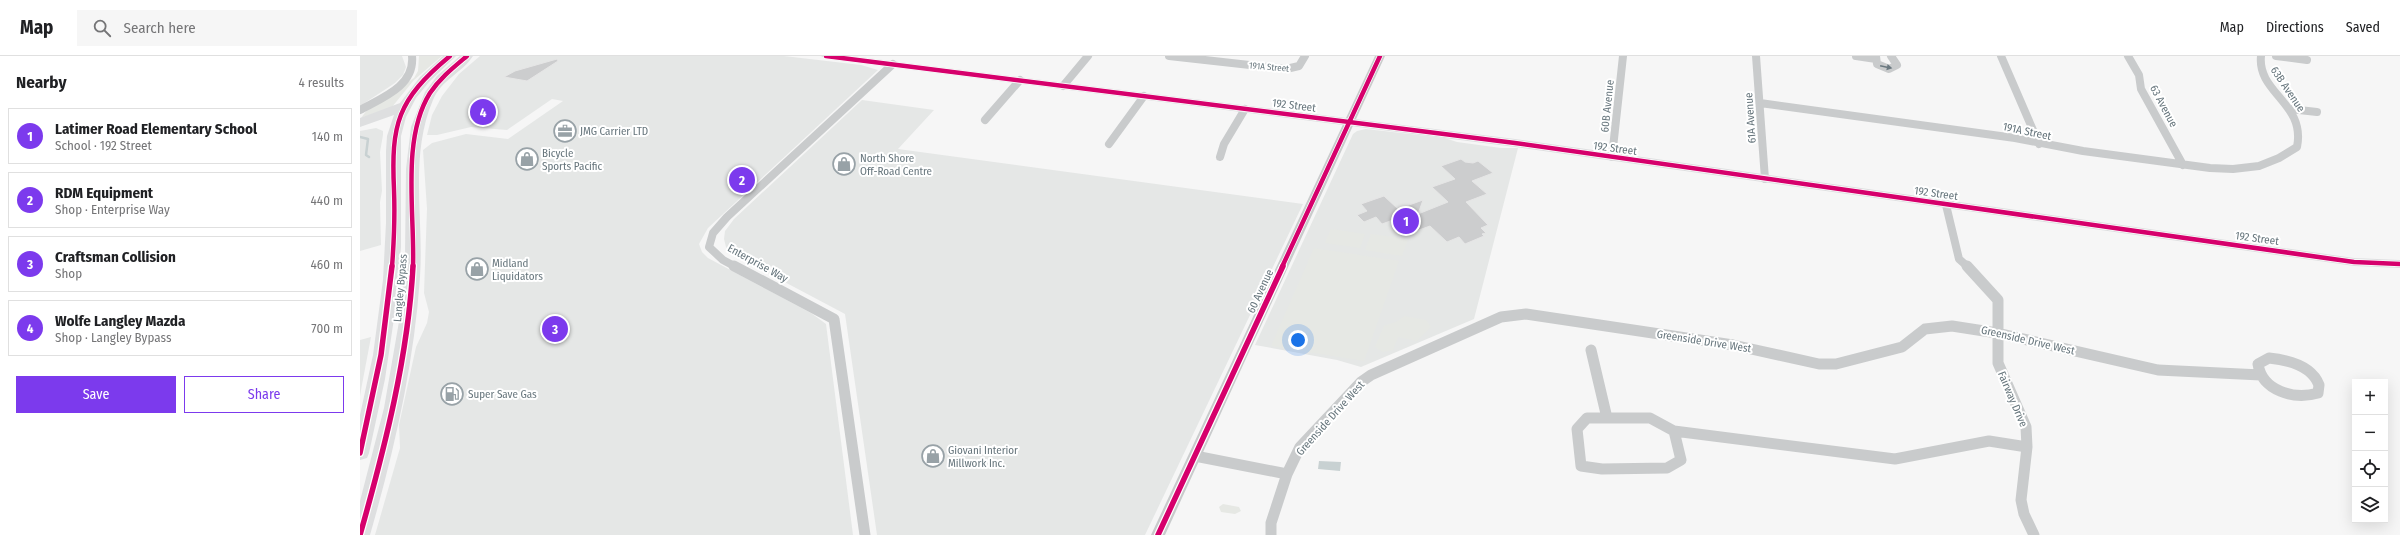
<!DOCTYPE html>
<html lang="en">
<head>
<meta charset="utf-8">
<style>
  :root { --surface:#fff; --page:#f6f6f6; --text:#202124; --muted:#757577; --line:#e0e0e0; --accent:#7c3aed }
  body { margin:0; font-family:"Fira Sans Condensed",sans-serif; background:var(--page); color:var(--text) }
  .controls { position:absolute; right:12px; bottom:12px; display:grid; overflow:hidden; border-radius:0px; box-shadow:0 4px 16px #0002 }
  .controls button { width:36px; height:36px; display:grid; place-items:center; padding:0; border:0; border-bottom:1px solid var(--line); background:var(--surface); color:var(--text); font:20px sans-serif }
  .you { position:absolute; left:938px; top:284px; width:14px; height:14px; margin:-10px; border:3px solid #fff; border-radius:50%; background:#1a73e8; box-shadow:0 0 0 6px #1a73e833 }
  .badge { display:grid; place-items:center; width:26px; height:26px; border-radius:50%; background:var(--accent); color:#fff; font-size:13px; font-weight:700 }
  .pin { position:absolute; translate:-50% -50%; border:2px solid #fff; box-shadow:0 1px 4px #0006 }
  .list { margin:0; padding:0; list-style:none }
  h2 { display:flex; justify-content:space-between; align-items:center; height:52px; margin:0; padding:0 16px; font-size:17px }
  h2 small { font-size:13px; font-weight:400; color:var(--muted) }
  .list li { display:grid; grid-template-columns:26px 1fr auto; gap:12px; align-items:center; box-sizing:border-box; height:56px; margin:0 8px 8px; padding:0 8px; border:1px solid var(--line); border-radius:0px }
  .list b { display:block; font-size:15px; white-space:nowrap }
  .list p { margin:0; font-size:13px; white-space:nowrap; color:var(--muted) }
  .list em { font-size:13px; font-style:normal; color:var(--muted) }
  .actions { display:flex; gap:8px; padding:12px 16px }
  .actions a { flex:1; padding:9px 0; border:1px solid var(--accent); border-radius:0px; text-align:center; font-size:14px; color:var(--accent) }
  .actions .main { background:var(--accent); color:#fff }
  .icon { flex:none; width:22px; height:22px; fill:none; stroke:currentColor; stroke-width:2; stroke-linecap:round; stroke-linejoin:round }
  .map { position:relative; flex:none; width:2040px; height:479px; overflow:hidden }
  header { display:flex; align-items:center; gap:24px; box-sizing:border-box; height:56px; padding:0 20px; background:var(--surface); border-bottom:1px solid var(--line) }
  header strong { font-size:19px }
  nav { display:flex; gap:22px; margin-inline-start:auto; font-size:14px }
  .search { width:280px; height:36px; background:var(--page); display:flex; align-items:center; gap:10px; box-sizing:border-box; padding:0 14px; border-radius:0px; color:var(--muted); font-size:15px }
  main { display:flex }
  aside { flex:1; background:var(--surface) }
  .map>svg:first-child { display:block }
</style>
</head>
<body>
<header>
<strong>Map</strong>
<div class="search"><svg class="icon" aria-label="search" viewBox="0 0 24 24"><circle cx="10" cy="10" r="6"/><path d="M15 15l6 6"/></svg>Search here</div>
<nav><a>Map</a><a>Directions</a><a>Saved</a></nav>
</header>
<main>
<aside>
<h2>Nearby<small>4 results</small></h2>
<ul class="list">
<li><span class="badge">1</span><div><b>Latimer Road Elementary School</b><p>School · 192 Street</p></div><em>140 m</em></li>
<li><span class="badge">2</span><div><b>RDM Equipment</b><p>Shop · Enterprise Way</p></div><em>440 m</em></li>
<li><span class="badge">3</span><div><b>Craftsman Collision</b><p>Shop</p></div><em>460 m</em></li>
<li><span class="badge">4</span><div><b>Wolfe Langley Mazda</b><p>Shop · Langley Bypass</p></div><em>700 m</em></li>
</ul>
<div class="actions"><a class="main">Save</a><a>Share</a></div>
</aside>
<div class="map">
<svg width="2040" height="479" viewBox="0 0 2040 479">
  <rect width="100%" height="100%" fill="#f6f6f6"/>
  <path fill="#e5e7e6" d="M0,0H42L46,11L43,19L35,27L0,50Z
    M120,0H424L501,9L518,14L348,172L339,188L342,196L348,202L451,257L466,268L493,479H15L40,392L39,369L56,291L67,267L69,256L64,237L67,153L63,94L72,87L106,78L148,83L203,45L192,43L147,74L111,71L77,79H67L72,59L82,40L99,18Z
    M502,44L574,54L538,93L943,148L785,479H517L485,258L372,198L366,191L364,183L365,175L374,163Z
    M16,72L23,75V79L20,96L22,135L20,146L21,189L0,195V75Z
    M1006,73L1085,82L1097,86L1141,92H1158L1114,263L1001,311L977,304L895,289L993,78L997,75Z
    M11,281L1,334L0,340V284Z"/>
  <path fill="#e6e8e4" d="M59,0H82L54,24L32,51L1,62L7,54L54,22L58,15Z
    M971,173L1005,178L1000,192L965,187Z
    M1011,178L1048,183L1042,200L1005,194Z
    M954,192L1039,205L1004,305L911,290Z
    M1044,260L1066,264L1071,271L1057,285L1038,281L1033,294L1023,296L1015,291L1024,270L1038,265Z
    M863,448L879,451L881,455L875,458L861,456L859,451Z"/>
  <path fill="#c8d1d2" d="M959,405L981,406L980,415L958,413Z"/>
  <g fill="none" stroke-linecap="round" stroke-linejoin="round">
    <path stroke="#c8d1d2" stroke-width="2.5" d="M0,81L8,83L6,99L9,101"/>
  </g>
  <path fill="#cccdce" stroke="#e6e6e6" d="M197,3L198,5L167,25L144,21L155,15Z
    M1101,103L1105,106L1113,107L1118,105L1133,117L1112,125L1127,138L1106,146L1128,169L1121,172L1126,177L1122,178L1124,180L1105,188L1099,181L1087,186L1070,170L1048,178L1033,164L1022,168L1016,161L1004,166L997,159L1007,155L1001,148L1024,140L1038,153L1063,144L1058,158L1088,146L1072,131L1095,123L1081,110Z"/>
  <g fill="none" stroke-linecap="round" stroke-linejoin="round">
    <path stroke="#c9cbcc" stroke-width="8" d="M809,0L926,13L939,10L945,0
      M1396,0L1405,123
      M1496,0L1516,3
      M1516,0L1517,8L1529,13L1537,9L1531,0
      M1641,0L1679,88
      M1768,0L1779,19L1781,33L1823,109
      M1916,0L1947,4
      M703,30L728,0
      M1400,47L1655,82L1723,95L1850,112L1873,113L1899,110L1919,102L1937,91C1946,47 1897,37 1901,0
      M1930,53L1957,56
      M0,54C22,42 55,30 52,0
      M625,64L660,24
      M749,88L784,40
      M860,101L864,88L885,53
      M1252,101L1263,0
      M1586,149L1599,203L1608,211
      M376,211L363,204L349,191L353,177L367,161L533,8"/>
    <path stroke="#c9cbcc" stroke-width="11" d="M374,210L474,263L505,479
      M1607,210L1638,244V307L1666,371L1667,391L1661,444L1664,458L1674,479
      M1231,294L1247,362
      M1909,302C1928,304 1952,310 1959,329L1958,337C1934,344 1902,335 1898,308Z
      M1227,362H1290L1314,375L1321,404L1307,412L1242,413L1221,410L1217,373Z
      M1314,375L1535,403L1629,385L1667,391
      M835,400L927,418L940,391L1001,326L1011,319L1141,261L1166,258L1373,289L1459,308H1476L1542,291L1565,273L1592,270L1637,277L1798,314L1901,319
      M911,479V467L927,418"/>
    <path fill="#c9cbcc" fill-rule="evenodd" d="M1015,0H1025L805,479H791Z"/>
    <path fill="#dedfe0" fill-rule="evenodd" d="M461,0H491L1155,83L1994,202L2040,204V212L1994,210L1155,91L466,3Z"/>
    <path fill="#dedfe0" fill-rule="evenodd" d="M83,0H96L69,26L56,42L46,61L41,80V191L36,249L25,323L9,397L7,402L0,404V359L13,299L23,224L26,167V95L27,80L34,59L0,71V62L40,47L60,21Z
      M100,0H113C102,17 81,24 73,44C49,100 64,163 60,221C54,309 34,395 10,479H0V445L24,352L41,254L45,200L46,113L51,71L65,36L77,20Z"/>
    <g stroke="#fff" stroke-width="6">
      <path id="cycleway-far1" d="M466,0L1155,87L1994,206L2040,208
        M32,211C34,185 35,159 34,134C31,68 37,44 90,0
        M53,211C55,158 41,83 70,37C80,22 94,11 107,0
        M922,211L1020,0"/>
    </g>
    <g stroke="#fff" stroke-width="8">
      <path id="cycleway" d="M0,397L21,299L32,210
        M0,479C25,391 48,301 53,210
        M798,479L923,210"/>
    </g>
    <use href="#cycleway-far1" stroke="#d6006c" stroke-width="4.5"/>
    <use href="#cycleway" stroke="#d6006c" stroke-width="5.5"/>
  </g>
  <defs><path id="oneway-solid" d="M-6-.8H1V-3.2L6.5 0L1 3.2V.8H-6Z"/></defs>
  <use fill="#6b7980" href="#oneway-solid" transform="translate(1526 11) rotate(12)"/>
  <defs>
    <g id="office-ring" transform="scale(1.15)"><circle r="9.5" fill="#fff" stroke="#98a2a7" stroke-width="1.5"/><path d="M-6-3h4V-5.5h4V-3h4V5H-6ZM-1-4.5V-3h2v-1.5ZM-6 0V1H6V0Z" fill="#98a2a7"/></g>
    <g id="shop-ring" transform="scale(1.15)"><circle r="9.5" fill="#fff" stroke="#98a2a7" stroke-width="1.5"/><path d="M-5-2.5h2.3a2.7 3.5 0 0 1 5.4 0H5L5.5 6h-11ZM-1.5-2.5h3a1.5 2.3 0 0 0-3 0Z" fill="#98a2a7"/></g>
    <g id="fuel-ring" transform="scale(1.15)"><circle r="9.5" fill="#fff" stroke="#98a2a7" stroke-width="1.5"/><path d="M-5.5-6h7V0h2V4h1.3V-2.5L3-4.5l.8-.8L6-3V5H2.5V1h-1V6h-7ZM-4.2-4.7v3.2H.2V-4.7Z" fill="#98a2a7"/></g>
  </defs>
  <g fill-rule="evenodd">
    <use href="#office-ring" x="205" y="75"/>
    <use href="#shop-ring" x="167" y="103"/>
    <use href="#shop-ring" x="484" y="108"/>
    <use href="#shop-ring" x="117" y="213"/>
    <use href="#fuel-ring" x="92" y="338"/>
    <use href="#shop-ring" x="573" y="400"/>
  </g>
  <g text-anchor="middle" stroke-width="4" stroke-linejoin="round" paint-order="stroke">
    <g font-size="9" fill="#66757c" stroke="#fff">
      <text transform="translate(909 11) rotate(5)" y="3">191A Street</text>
    </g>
    <g font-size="11" fill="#66757c" stroke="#fff">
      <text transform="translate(1928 33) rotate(56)" y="4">63B Avenue</text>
      <text transform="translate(934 49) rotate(7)" y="4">192 Street</text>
      <text transform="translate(1247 50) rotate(-84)" y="4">60B Avenue</text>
      <text transform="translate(1804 50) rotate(62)" y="4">63 Avenue</text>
      <text transform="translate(1390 62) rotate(-94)" y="4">61A Avenue</text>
      <text transform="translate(1667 75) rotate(12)" y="4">191A Street</text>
      <text transform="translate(1255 92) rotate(8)" y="4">192 Street</text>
      <text transform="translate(1576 137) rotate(8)" y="4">192 Street</text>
      <text transform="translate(1897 182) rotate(8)" y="4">192 Street</text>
      <text transform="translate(398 207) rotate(29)" y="4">Enterprise Way</text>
      <text transform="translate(40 232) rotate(-85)" y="4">Langley Bypass</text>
      <text transform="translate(900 235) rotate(-65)" y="4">60 Avenue</text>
      <text transform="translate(1668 284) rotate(13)" y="4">Greenside Drive West</text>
      <text transform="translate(1344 285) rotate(9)" y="4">Greenside Drive West</text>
      <text transform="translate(1653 343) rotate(67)" y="4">Fairway Drive</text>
      <text transform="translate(970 362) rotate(-48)" y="4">Greenside Drive West</text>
    </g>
    <g font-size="11" fill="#66757c" stroke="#fff" text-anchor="start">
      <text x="220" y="79">JMG Carrier LTD</text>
      <text x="182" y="101">Bicycle<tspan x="182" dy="13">Sports Pacific</tspan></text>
      <text x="500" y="106">North Shore<tspan x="500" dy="13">Off-Road Centre</tspan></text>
      <text x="132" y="211">Midland<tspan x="132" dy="13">Liquidators</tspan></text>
      <text x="108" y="342">Super Save Gas</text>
      <text x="588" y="398">Giovani Interior<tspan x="588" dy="13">Millwork Inc.</tspan></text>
    </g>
  </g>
</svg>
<div class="controls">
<button>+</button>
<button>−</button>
<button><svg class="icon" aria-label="locate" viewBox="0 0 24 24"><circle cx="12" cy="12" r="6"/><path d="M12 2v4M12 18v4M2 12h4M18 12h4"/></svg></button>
<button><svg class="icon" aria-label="layers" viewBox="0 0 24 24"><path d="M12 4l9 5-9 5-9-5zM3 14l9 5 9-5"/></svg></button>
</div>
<div class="you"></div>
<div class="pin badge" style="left:1046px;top:165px">1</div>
<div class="pin badge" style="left:382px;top:124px">2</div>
<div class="pin badge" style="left:195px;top:273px">3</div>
<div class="pin badge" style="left:123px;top:56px">4</div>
</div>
</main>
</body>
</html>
